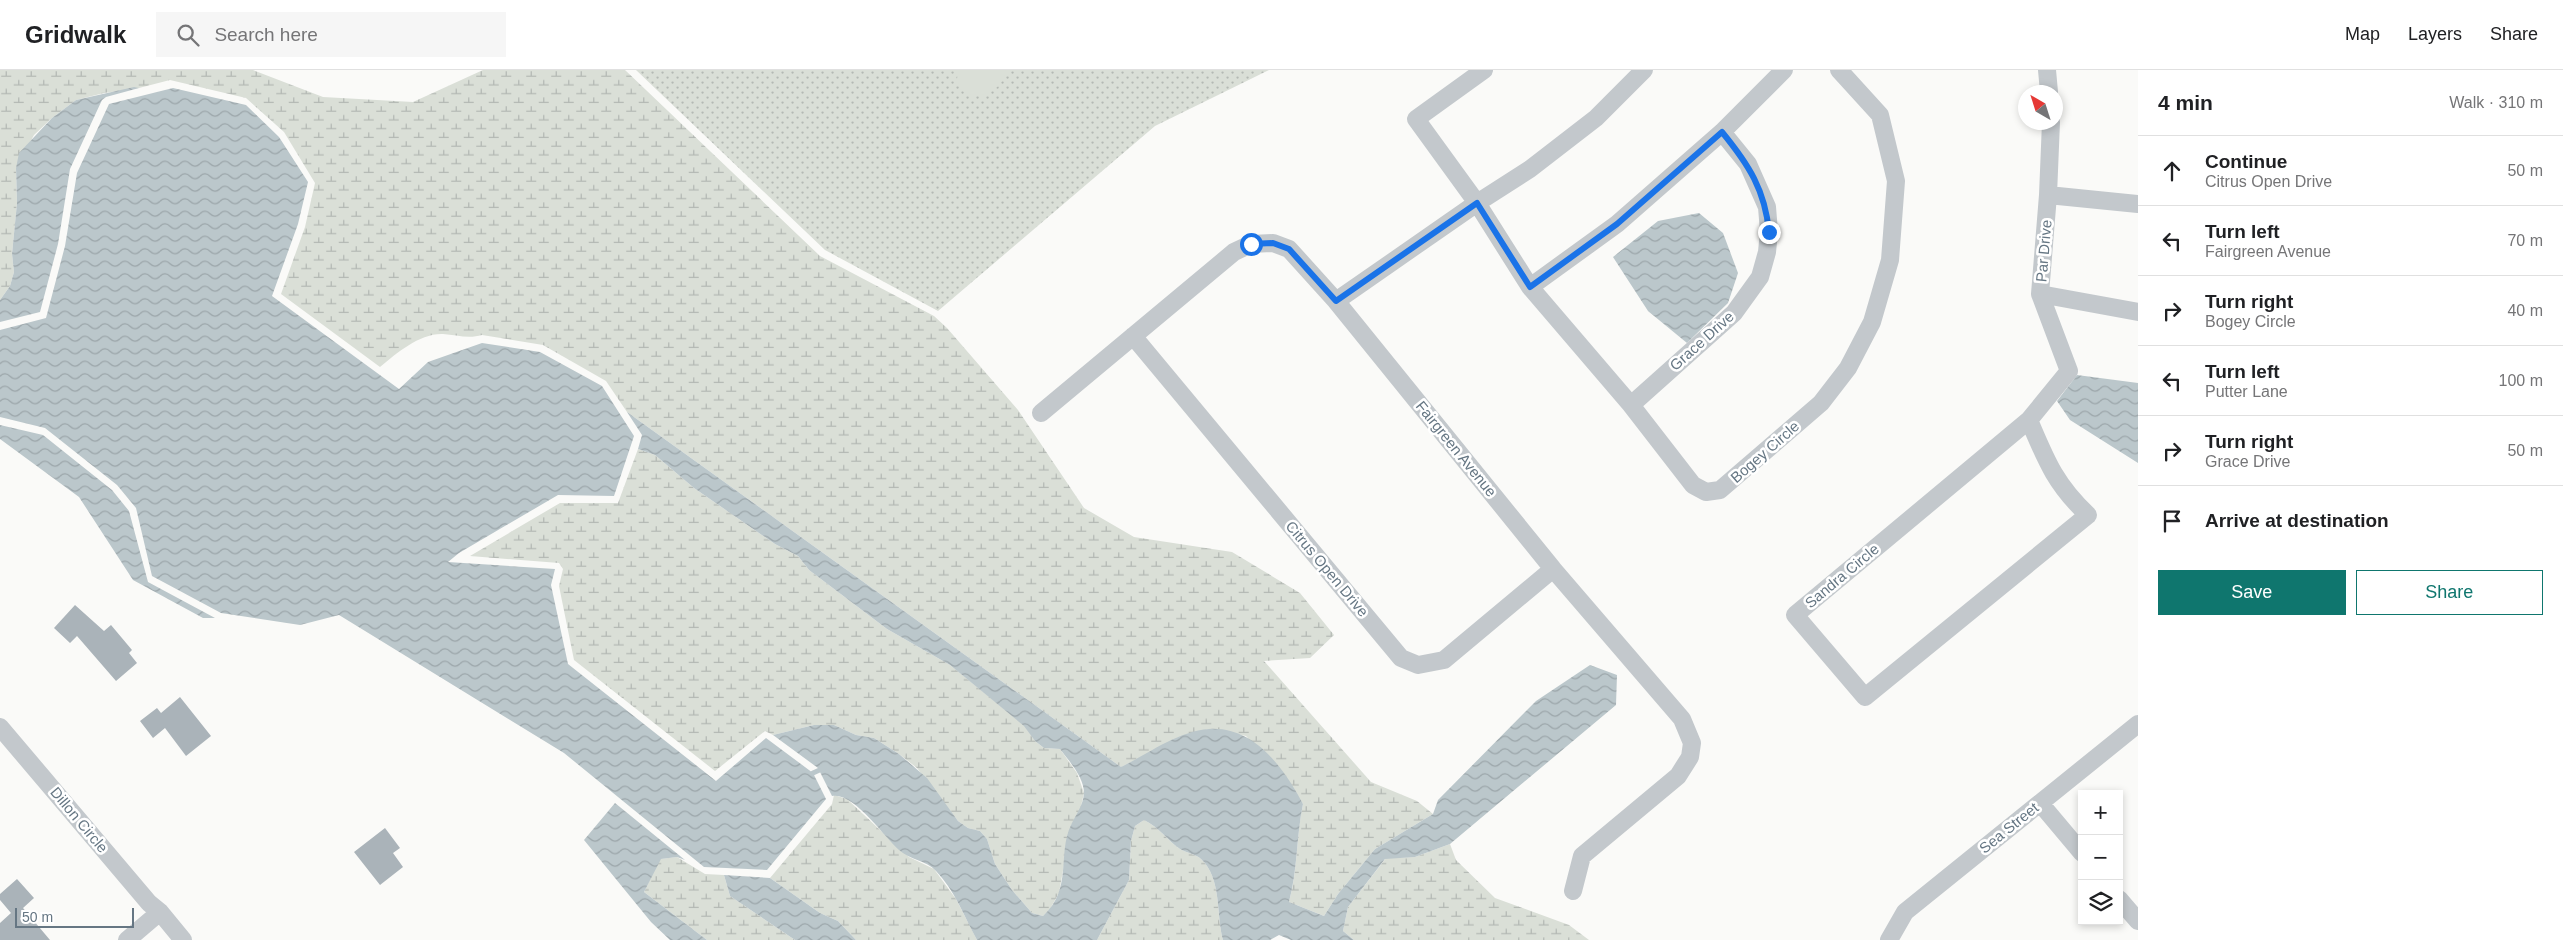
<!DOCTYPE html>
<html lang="en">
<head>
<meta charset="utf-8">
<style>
  :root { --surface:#fff; --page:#f6f6f6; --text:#202124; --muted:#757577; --line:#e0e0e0; --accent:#0f766e }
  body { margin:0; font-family:Helvetica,sans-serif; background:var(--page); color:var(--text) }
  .controls { position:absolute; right:15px; bottom:15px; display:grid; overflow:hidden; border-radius:0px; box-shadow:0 2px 8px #0003 }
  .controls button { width:45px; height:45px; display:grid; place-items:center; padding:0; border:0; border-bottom:1px solid var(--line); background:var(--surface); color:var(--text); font:25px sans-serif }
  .compass { position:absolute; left:2018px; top:15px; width:45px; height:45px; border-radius:50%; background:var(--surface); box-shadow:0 2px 8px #0003; rotate:321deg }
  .scale { position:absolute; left:15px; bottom:12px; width:119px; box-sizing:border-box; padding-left:5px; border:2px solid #657683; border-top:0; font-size:14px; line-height:18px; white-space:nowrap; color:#657683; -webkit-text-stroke:4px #fff; paint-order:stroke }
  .stop { position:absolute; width:15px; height:15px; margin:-11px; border:4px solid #1a73e8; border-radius:50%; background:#fff }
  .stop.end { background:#1a73e8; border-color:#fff; box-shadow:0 1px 5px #0008 }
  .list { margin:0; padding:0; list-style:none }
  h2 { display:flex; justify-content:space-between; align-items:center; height:65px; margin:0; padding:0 20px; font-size:21px }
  h2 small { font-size:16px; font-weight:400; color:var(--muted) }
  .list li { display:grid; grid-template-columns:32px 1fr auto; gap:15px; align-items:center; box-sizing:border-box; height:70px; padding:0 20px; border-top:1px solid var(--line) }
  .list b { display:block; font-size:19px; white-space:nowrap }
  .list p { margin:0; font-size:16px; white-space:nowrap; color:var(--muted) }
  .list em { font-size:16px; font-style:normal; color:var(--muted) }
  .actions { display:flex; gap:10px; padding:15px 20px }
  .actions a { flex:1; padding:11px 0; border:1px solid var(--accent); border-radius:0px; text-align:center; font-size:18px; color:var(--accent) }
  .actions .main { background:var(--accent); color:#fff }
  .icon { flex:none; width:28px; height:28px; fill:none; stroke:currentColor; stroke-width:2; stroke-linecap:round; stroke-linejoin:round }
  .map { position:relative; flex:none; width:2138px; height:870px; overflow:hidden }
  header { display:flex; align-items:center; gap:30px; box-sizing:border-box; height:70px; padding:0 25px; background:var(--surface); border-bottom:1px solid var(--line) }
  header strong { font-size:24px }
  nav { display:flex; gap:28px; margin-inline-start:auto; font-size:18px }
  .search { width:350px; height:45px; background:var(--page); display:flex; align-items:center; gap:12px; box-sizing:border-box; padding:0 18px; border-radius:0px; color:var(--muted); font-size:19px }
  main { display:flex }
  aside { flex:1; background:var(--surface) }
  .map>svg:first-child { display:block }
</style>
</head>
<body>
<header>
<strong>Gridwalk</strong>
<div class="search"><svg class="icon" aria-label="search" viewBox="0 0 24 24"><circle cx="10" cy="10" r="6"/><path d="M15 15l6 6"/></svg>Search here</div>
<nav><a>Map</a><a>Layers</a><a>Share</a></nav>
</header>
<main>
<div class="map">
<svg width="2138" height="870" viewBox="0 0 2138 870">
  <defs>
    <pattern id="grass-dots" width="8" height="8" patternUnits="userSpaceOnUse" patternTransform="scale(1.25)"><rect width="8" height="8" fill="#dadfd7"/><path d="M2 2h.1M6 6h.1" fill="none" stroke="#b4b9b4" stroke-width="1.8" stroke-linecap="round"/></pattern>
    <pattern id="wetland-marsh" width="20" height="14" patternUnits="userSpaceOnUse" patternTransform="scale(1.25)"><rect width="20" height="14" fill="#dadfd7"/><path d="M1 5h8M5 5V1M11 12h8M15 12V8" fill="none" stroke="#b4b9b4"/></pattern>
    <pattern id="water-waves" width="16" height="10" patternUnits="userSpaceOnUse" patternTransform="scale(1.25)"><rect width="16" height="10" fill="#bbc7cb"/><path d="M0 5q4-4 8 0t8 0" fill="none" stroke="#9ca6aa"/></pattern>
  </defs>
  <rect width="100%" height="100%" fill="#fafaf8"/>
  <path fill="url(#grass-dots)" d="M636,0H1269L1155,56L938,241L825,180Z"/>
  <path fill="url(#wetland-marsh)" d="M0,0H253L323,27L413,32L483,0H625L820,186L934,246L947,258L1018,340L1084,438L1134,467L1232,482L1300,523L1334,565L1310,588L1264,591L1371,712L1417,731L1433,744L1375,779L1338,824L1324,846L1289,832C1298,799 1296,767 1303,734L1291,717L1246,666L1228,662L1209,659L1184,666L1121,697L627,342L606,311L543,275L482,265C469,269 456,265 443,264C420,263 397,283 380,297L281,224L305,157L315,113L284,62L246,28L170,10L139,18L104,23L76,30L52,48L34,65L16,98L17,133L12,184L14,202L10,216L0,230Z
    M638,379L655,385L694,418L775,474L798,486L809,500L887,559L950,595L1025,656L1035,671L1044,678L1060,679L1077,703L1084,723L1079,745L1071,755L1059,823L1050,839L1043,846L1032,843L1012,820L995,794L987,769L980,761L968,758L958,751L917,698L899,684L874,668L856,665L834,655H814L773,665L765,661L715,701L574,590L559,516L563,499L559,493L470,486L560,433H618Z
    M834,725L847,729L909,787L934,799L956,829L977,870H856L838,851L820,843L770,808L832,734Z
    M1144,750C1159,757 1167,770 1180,779C1186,783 1196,784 1201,789C1222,808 1216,845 1223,870H1097L1129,810L1131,771L1135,756Z
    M1450,774L1456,790L1495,828L1569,855L1589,870H1354L1343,861L1348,837L1386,788L1415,787Z
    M677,787L705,804L724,805L730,826L795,870H707L644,822L660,789Z"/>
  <path fill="#dadfd7" d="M958,0H1006C1003,21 978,33 960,19L957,9Z"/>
  <path fill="url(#water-waves)" d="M134,17L139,18L106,27L102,30L70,99L58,174L40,242L0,252V230L10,216L14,202L12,184L17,133L16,98L19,83L52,48L76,30Z
    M173,18L246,35L279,67L308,112L298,154L272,226L399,319L428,292L482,273L540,282L602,316L634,366L614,426L558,425L459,483L448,492L555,499L551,515L568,594L716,711L766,668L813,703L826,729L767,800L704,797L564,683L339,545L300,555L221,543L152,506L136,438L117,415L45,358L0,347V260L46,248L65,176L77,103L109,34Z
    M1699,143L1723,163L1738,203L1728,233L1687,273L1648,241L1613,187L1658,151Z
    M2077,305L2138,313V393L2070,350L2057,331Z
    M627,342L1121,697C1148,684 1178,661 1209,659C1254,656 1284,698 1303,734C1296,768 1298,798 1289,832L1324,846L1338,824L1375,779L1433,744L1438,730L1536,631L1590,595L1617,605L1616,635L1450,774L1415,787L1385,789L1348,837L1343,861L1354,870H1291L1279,865L1270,870H1223C1216,845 1222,808 1201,789C1196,784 1186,783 1180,779C1167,770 1159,757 1144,750L1135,756L1131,771L1129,810L1097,870H977C964,846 955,821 936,801C926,790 910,790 899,780C884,767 854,722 832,726L818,698L773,665L814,655H834L856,665L874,668L899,684L927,708L958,751L968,758L980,761L987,769L995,794L1012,820L1032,843L1043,846C1073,819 1057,784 1071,755C1076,744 1083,736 1084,723C1084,707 1069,691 1060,679L1044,678L1035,671L1024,656L950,595L887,559L809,500L798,486L775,474L694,418L655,385L638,379L642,365Z
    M0,355L43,365L112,420L129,441L148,512L215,548H203L133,510L79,427L0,369Z
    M615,733L685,790L677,787L661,789L644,822L707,870H670L651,852L584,770Z
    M724,805L770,808L820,843L838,851L856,870H795L730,826Z"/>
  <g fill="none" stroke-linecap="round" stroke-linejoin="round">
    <path stroke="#bbc7cb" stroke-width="5" d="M813,703L824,698"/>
  </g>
  <path fill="#aab3b9" d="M75,535L104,561L111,555L132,580L129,583L137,593L116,611L77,566L70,573L54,558Z
    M180,627L211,666L186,686L165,658L153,668L140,651L157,638L161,643Z
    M385,758L400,778L393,783L403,797L380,815L354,782Z
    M17,809L34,828L23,838L50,870H0V853L11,843L0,830V824Z"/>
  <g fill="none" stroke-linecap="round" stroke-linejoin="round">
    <path stroke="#c3c8cc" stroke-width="18" d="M1484,0L1416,49L1477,133L1530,217L1631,335L1693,415L1706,422L1720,420L1821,333L1848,298L1872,252L1890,190L1896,111L1880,45L1839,0
      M2047,0L2049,22
      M2048,125L2138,134
      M1530,217L1617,154L1722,62L1784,0
      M2040,224L2138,242
      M1336,231L1477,133L1530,99L1596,48L1644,0
      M1133,266L1401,588L1418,595L1444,590L1553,499
      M1631,335L1734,243L1760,207L1767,182L1769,162L1767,137L1748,94L1722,62
      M1041,343L1234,182L1251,174L1273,173L1289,179L1336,231L1553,499L1682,649L1692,673L1690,687L1678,706L1582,786L1573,821
      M2029,350C2046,390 2055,414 2088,445L1865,627L1795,545Z
      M2029,350L2069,301L2040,224L2048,125L2051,52
      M0,657L149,833L160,842L183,870
      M2040,733L2082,783
      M2119,829L2138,851
      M127,870L160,842
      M1889,870L1905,842L2138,654"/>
  </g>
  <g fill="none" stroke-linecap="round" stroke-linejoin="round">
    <path stroke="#1a73e8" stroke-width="6" d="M1251,174L1273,173L1289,179L1336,231L1477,133L1530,217L1617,154L1722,62C1749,95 1765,120 1769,162"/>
  </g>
  <g text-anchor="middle" stroke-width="5" stroke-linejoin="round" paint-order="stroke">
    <g font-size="15" fill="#657683" stroke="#fff">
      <text transform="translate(2044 181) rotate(-85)" y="5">Par Drive</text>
      <text transform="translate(1702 271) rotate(-42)" y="5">Grace Drive</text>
      <text transform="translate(1456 379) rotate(51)" y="5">Fairgreen Avenue</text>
      <text transform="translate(1765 382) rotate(-41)" y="5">Bogey Circle</text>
      <text transform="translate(1327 499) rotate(50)" y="5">Citrus Open Drive</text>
      <text transform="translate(1842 506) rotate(-40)" y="5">Sandra Circle</text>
      <text transform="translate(79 750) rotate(50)" y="5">Dillon Circle</text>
      <text transform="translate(2009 758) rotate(-39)" y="5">Sea Street</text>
    </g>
  </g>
</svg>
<div class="controls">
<button>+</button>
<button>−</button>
<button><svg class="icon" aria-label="layers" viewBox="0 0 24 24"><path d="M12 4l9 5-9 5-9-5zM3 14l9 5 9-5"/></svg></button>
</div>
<svg class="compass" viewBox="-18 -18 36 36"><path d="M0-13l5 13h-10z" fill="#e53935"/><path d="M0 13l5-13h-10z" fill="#757577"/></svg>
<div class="scale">50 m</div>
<div class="stop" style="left:1251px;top:174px"></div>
<div class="stop end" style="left:1769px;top:162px"></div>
</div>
<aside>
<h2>4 min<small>Walk · 310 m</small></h2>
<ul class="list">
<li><svg class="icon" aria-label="ahead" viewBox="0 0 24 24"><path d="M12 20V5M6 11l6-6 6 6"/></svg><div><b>Continue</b><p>Citrus Open Drive</p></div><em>50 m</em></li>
<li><svg class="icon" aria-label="left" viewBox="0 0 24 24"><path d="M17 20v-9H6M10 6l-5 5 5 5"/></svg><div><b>Turn left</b><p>Fairgreen Avenue</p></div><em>70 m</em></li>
<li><svg class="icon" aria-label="right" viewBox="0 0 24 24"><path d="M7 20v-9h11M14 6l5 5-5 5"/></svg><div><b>Turn right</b><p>Bogey Circle</p></div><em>40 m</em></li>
<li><svg class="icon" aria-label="left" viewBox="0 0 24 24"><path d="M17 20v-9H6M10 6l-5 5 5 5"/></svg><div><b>Turn left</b><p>Putter Lane</p></div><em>100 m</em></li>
<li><svg class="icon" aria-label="right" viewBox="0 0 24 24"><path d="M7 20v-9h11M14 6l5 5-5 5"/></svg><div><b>Turn right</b><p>Grace Drive</p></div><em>50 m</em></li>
<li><svg class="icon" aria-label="arrive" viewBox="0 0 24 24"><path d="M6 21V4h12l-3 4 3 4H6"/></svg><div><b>Arrive at destination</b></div></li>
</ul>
<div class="actions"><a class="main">Save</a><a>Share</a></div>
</aside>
</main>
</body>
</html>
